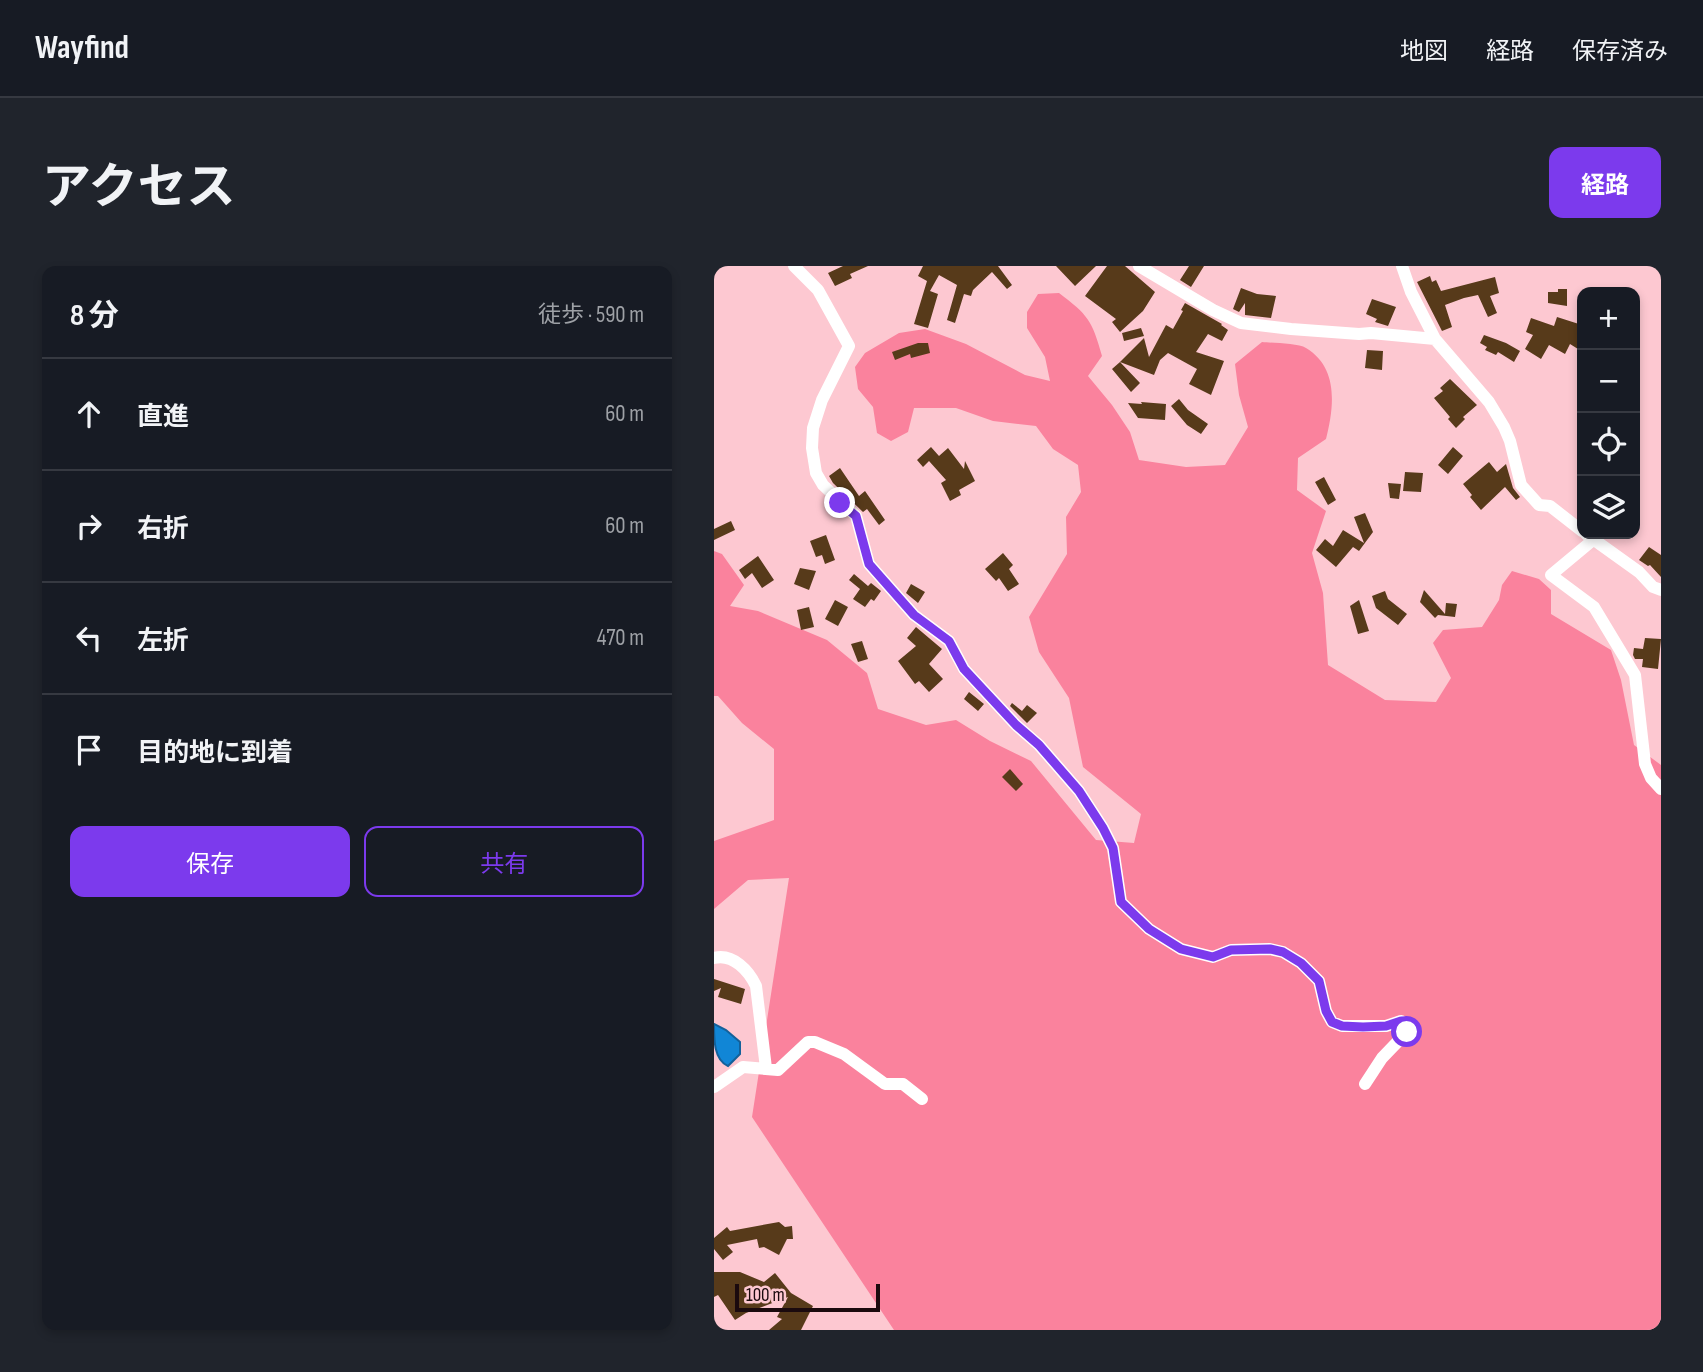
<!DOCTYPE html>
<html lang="ja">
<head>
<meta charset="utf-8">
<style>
  :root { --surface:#171b24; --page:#20242c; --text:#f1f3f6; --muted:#9ea1a6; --line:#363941; --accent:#7c3aed }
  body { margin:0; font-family:"Sofia Sans Condensed","Noto Sans JP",sans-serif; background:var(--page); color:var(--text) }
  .controls { position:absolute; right:21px; top:21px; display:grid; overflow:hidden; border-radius:14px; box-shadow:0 4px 10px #0003 }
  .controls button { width:63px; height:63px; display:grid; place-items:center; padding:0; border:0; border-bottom:2px solid var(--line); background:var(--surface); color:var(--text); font:35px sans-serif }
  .scale { position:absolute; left:21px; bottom:18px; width:145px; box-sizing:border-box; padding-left:7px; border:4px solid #1b0a0e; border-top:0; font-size:19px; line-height:24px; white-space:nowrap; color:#1b0a0e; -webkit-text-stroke:5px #fdc8d1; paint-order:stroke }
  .stop { position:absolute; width:21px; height:21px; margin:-16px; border:5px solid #7c3aed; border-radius:50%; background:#fff }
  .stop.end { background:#7c3aed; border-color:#fff; box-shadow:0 2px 7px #0008 }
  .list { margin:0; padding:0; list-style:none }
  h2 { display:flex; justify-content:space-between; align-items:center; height:91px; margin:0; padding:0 28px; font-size:30px }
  h2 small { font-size:23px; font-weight:400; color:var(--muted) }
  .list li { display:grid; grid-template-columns:46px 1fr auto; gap:21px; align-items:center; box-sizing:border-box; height:112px; padding:0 28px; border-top:2px solid var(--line) }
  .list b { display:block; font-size:26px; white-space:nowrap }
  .list em { font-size:23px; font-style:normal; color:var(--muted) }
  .actions { display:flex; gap:14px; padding:21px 28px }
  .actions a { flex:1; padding:16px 0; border:2px solid var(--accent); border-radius:14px; text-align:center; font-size:24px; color:var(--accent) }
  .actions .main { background:var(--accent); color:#fff }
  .icon { flex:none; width:38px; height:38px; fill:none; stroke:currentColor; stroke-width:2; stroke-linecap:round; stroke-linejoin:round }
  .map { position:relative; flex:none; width:947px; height:1064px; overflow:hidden; border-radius:14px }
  header { display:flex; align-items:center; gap:42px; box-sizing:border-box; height:98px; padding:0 35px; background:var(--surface); border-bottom:2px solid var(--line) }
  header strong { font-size:33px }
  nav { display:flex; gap:38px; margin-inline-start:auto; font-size:24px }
  .intro { display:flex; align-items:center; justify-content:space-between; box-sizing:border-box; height:168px; padding:0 42px }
  h1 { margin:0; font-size:49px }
  .button { padding:18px 32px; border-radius:14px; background:var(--accent); color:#fff; font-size:24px; font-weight:700 }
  main { display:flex; gap:42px; padding:0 42px }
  aside { flex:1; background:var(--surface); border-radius:14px; box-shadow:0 4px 10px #0003 }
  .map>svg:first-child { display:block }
</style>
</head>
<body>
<header>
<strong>Wayfind</strong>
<nav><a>地図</a><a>経路</a><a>保存済み</a></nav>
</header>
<div class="intro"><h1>アクセス</h1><a class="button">経路</a></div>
<main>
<aside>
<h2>8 分<small>徒歩 · 590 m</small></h2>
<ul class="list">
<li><svg class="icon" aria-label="ahead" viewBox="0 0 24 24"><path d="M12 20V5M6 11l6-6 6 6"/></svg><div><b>直進</b></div><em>60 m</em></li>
<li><svg class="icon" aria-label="right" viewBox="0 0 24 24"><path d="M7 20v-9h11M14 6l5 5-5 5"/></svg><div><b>右折</b></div><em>60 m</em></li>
<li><svg class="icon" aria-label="left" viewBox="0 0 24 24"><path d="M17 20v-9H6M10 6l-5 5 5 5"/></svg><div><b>左折</b></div><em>470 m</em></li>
<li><svg class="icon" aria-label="arrive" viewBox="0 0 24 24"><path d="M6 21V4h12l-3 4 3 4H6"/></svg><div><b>目的地に到着</b></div></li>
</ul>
<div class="actions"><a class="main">保存</a><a>共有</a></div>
</aside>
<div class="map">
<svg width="947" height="1064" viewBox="0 0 947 1064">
  <rect width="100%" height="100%" fill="#fdc8d1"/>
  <path fill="#fa829d" d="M345,27C374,49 378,54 388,90L374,110L398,139L416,166L425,194L472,201L511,199L534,161L525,129L521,98L548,76C558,77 584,77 592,82C625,102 620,141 612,173L584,192L583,224L612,245L598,287L609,327L614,399L671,434L722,436L737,412L719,377L729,364L768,361L785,334L788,319L798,305L825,313L837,324V348L897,384L907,414L920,479L947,499V1064H180L38,851L75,612L34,614L0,643V575L60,554V483L28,457L4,430H0V285L8,288L30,319L16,340L44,345L113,374L153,407L164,443L212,459L242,454L276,475L317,495L382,574L420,577L427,548L369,501L355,432L325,386L315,351L353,288L352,251L367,226L364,199L339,183L322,160L279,155L242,142H200L194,166L177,175L163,167L159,141L144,123L141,101L151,87L185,67L211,63L252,78L311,109L336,115L331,91L313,62V46L324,28Z"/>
  <path fill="#1186d6" stroke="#14619a" stroke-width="2" d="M0,758L12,764L26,776V788L14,800C0,794 0,774 0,758Z"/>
  <path fill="#573a1a" d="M129,0H154L136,8L138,12L121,20L114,7Z
    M209,0H284L298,19L293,23L278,6L259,24L257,30L250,28L241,57L233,54L243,19L225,9L216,25L224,28L214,62L200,58L213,15L204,10Z
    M342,0H382L361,20Z
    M393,0H411L441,26L429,45L406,66L398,56L402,53L371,30Z
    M475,0H490L477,21L466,14Z
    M716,10L718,16L722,14L727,25L781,11L785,27L776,30L783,47L774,51L764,29L750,32L731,39L738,61L728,65L703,16Z
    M527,22L543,28L562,30L557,52L531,49V37L525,46L519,43Z
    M844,23H853V40L834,37V26H844Z
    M658,33L682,41L674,60L661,56L663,53L652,48Z
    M471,37L508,58L507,59L514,64L508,75L494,68L482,86L510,95L497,129L475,118L483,103L454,87L446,94L440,109L406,96L430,72L435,91L452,59L459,63L469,45L467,44Z
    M843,51L868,59V76L864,83L856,78L851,88L835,79L827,93L811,83L819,69L812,66L817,52L840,60Z
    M427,62L430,70L410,75L408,67Z
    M770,69L792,77L806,85L800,96L784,86L782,89L771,84L773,81L766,77Z
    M204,77H214L216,87L197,92L196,88L181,94L178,86Z
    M653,84L669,85L668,104L651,102Z
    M406,96L426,117L417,126L398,103Z
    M736,113L763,139L749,151L751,153L742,162L734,153L736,151L720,132L729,125L726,122Z
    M465,133L474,144L494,158L487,168L473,159L457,140Z
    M427,136L452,138L451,154L424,152L414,137L428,138Z
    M217,181L225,190L234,182L250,203L251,195L261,215L245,224L247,229L236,235L227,217L232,214L215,195L209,201L203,194Z
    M739,181L749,190L734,208L724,199Z
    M775,196L783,206L792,198L799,222L806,231L802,234L791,221L767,244L756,231L758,229L749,218Z
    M126,202L145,230L151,225L171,254L165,259L153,243L149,246L119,217L115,210Z
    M691,206L709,207L707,226L689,225Z
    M610,211L622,234L614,239L601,216Z
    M674,217L687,218L685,233L676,232Z
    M651,247L659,266L645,285L639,281L622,301L602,284L611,273L619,280L629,264L650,277L640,251Z
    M17,255L21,264L0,274V263Z
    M112,269L121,294L111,298L108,289L102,291L96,275Z
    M935,281L947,289V311L936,299L934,300L925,294Z
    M289,287L299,299L295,303L305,318L294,325L285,312L282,315L271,303Z
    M44,290L60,314L48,322L38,307L31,313L25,304Z
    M86,302L102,305L95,324L80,318Z
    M140,308L154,320L157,317L167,325L160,335L157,333L151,341L139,333L146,323L135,314Z
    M197,318L211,326L204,337L192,327Z
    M710,324L731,348L732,337L743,338L741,351L724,349L721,352L706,336Z
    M671,325L674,333L693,348L684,359L662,342L658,330Z
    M121,334L134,341L124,360L111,353Z
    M645,334L655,365L644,368L636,340Z
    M95,341L100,361L87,364L83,344Z
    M202,361L228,383L215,398L229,413L215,426L205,415L201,418L184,395L202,380L193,372Z
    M931,372L947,373L944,403L928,401L929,393H921L919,389L920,382L929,383Z
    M148,375L154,393L144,396L137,378Z
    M255,426L270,438L264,445L250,433Z
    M298,437L308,445L313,439L323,447L313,457L296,440Z
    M296,503L309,518L302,525L288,511Z
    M0,713L31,723L27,738L4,731L7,722L0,725Z
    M65,956L71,961L78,960L79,973H73L65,989L50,981L45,982L43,973L13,979L19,986L9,994L0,983V972L13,961L16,965Z
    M0,1006H26L50,1016L61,1007L77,1027L99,1040L87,1064H55L68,1053L63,1051L74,1031L32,1047L21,1054L4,1029L0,1031Z"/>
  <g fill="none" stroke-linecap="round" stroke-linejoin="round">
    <path stroke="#fff" stroke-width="12" d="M80,0L104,24L135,80L108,134L99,162L98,182L102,207L109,219L142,250L155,298L200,349L235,375L250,403L302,459L325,479L365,525L389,562L399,582L407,636L435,663L467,683L499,691L517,684L556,683L569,686L587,697L605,715L612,745L618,756L628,760H672L687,755L693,766L668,792L651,818
      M425,0L499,44L527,57L577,63L645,68L657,67L721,73
      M688,0L697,26L721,73L775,136L790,161L796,175L807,219L825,239L836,240L868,265
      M872,268L925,306L939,321L947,324
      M879,274L837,309L880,341L921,409L931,498L937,512L947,523
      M0,692C19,687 35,705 42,720L52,802
      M0,821L29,801L64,804L94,776H101L130,788L171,818H189L208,833"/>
  </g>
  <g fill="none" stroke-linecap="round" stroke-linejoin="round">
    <path stroke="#7c3aed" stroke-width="9" d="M126,237L142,250L155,298L200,349L235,375L250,403L302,459L325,479L365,525L389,562L399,582L407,636L435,663L467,683L499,691L517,684L556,683L569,686L587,697L605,715L612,745L618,756L628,760L649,761L672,760L687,755L693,766"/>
  </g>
</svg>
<div class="controls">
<button>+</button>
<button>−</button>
<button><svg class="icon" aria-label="locate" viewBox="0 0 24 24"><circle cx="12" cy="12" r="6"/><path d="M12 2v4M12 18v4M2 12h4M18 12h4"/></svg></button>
<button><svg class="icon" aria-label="layers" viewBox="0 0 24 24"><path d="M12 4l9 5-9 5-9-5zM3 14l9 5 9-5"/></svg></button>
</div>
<div class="scale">100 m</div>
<div class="stop" style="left:693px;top:766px"></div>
<div class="stop end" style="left:126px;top:237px"></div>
</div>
</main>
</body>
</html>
